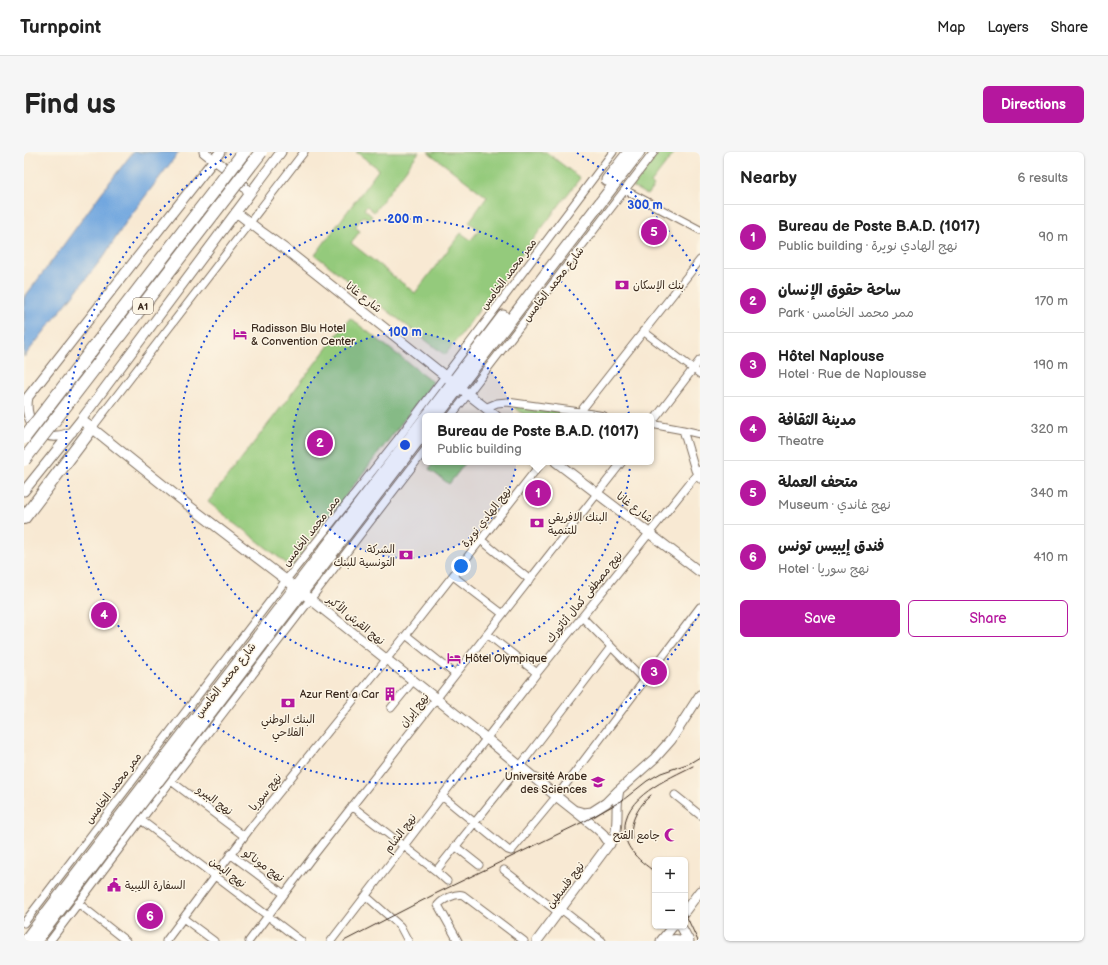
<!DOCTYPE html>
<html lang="en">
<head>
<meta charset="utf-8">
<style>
  :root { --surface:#fff; --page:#f6f6f6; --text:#222; --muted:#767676; --line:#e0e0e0; --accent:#b5179e }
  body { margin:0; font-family:"Balsamiq Sans","Playpen Sans Arabic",sans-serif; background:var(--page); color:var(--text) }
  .controls { position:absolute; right:12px; bottom:12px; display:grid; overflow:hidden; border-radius:6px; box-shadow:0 1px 3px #0004 }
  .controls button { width:36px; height:36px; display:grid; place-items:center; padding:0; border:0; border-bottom:1px solid var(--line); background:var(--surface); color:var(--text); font:20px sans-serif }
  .you { position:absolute; left:437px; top:414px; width:14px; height:14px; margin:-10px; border:3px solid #fff; border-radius:50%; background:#1a73e8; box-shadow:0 0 0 6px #1a73e833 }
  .badge { display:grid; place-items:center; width:26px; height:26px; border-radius:50%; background:var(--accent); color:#fff; font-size:13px; font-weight:700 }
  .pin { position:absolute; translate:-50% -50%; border:2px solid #fff; box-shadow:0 1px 4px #0006 }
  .popup { position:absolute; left:398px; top:261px; width:232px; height:52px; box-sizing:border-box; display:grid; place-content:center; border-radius:6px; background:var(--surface); filter:drop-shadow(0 1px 3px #0005); font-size:13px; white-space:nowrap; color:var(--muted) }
  .popup b { font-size:15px; color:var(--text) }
  .popup::after { content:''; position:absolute; left:50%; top:100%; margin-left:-8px; border:8px solid transparent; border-top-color:var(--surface) }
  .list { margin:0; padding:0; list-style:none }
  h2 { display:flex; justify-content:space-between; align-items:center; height:52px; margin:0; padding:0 16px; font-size:17px }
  h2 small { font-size:13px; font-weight:400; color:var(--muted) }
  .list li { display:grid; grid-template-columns:26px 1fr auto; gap:12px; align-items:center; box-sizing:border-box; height:64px; padding:0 16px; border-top:1px solid var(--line) }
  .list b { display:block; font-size:15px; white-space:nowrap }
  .list p { margin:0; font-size:13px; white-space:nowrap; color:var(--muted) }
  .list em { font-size:13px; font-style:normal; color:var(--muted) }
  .actions { display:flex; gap:8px; padding:12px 16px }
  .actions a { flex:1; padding:9px 0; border:1px solid var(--accent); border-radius:6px; text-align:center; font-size:14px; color:var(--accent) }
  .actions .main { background:var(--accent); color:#fff }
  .map { position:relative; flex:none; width:676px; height:789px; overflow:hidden; border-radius:6px }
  header { display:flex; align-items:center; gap:24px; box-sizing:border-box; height:56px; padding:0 20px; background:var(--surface); border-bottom:1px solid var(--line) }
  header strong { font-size:19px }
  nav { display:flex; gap:22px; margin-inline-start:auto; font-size:14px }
  .intro { display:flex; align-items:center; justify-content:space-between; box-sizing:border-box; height:96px; padding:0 24px }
  h1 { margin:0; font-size:28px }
  .button { padding:10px 18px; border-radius:6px; background:var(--accent); color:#fff; font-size:14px; font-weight:700 }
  main { display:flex; gap:24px; padding:0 24px }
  aside { flex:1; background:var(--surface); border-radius:6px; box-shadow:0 1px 3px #0004 }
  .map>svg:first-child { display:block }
</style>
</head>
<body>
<header>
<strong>Turnpoint</strong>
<nav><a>Map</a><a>Layers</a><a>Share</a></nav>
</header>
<div class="intro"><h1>Find us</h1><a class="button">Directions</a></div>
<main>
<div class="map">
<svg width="676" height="789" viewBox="0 0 676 789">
  <rect width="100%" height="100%" fill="#fcf5e5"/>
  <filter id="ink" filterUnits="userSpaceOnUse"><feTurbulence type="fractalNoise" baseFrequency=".025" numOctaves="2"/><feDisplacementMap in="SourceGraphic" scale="8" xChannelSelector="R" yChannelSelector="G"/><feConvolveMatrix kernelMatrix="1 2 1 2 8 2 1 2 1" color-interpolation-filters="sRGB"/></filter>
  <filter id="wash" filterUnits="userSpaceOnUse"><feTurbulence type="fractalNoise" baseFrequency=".012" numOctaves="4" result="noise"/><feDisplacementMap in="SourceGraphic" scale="16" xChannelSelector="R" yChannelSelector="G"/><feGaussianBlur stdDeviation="0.9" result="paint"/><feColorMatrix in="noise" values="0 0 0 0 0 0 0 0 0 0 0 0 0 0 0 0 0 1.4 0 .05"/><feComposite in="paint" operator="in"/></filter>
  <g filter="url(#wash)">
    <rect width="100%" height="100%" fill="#f8e9d3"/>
    <path fill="#94ca7c" stroke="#687a4d" d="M332,0H395L350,60L343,54L340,57L348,64L345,68L339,64L331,75L336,79L327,91L391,141L437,81L447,88L455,78L445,70L463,45L404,0H522L556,26L421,203L291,103L355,17Z
      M635,0H651L627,31L630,34L623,43L609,35Z
      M326,166L409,230L267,415L184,350Z
      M493,252L543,260L545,264H502L490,255Z
      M410,310H442L425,332L405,317Z"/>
    <path fill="#72a7df" stroke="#56687e" d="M109,0H155L104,67L80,104L0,205V146L30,106L78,40Z"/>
  </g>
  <g filter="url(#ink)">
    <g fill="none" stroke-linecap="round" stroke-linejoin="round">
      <g stroke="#7d6d5d" stroke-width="9">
        <path id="minor" d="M601,38L676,78
          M619,179L676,222
          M461,256L473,251L483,250L556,260L580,264
          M427,264L630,0
          M553,264L676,108
          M627,272L676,208
          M627,272L659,278L676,282
          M68,276L280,0
          M659,278L671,318L676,327
          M457,388L506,428
          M429,424L479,462
          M558,465L620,528
          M463,482L513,521
          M382,483L431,522
          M367,556L389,529
          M147,629L220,684
          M651,643L676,663
          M418,644L484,698L487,699L488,698L536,640L676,455
          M328,654L412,719L423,729
          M117,668L277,789
          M431,694L455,713
          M206,702L260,742
          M480,718L535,761
          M412,719L496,614L587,495
          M342,744L376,774L384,789
          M54,751L102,789
          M537,757L578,789
          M159,766L190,789
          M0,771L262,428L373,288L589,0
          M26,789L117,668L401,298
          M142,789L228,674L382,483L518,310
          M225,789L286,708L598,310
          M307,789L418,644L513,521L676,318
          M434,789L414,753C419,747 432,741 439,743L500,789"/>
      </g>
      <g stroke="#7d6d5d" stroke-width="11">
        <path id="secondary" d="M180,0C199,16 212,19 225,42
          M212,60L239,81L261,97L421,224L472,264
          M4,245C0,264 11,286 33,284C38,284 43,282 48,280
          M0,250L196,0
          M57,268L68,276L164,353L262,428L462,586L532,644L570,674L579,682L586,692
          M532,310L676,420
          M0,339L57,268L257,0
          M553,659L560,661L568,660L582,651L595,638L631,606L647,588L676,543
          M661,759L676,739
          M657,774L665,789
          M513,789L591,684C595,669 591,654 595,638
          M637,789L649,774
          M644,789C649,787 654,787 658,789"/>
      </g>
      <g stroke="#7d6d5d" stroke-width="13">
        <path id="primary" d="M583,28L605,0
          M403,264L479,164
          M413,264L615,0
          M1,789L401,266
          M12,789L401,279"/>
      </g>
      <g stroke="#7d6d5d" stroke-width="14">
        <path id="motorway" d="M0,366L68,276"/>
      </g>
      <use href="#minor" stroke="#fff" stroke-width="7"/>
      <use href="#secondary" stroke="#fff" stroke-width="9"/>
      <use href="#primary" stroke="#fff" stroke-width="11"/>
      <use href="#motorway" stroke="#fff" stroke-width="12"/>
      <path stroke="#3b2a1e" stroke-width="1" d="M608,688C604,671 615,653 627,643
        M631,720C623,714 613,707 608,699C603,693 601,686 601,679C598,645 644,627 669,614
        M661,761L674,789
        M320,789L413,741L563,668L599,648L623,629L637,621L666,611L676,605"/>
      <g stroke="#7d6d5d" stroke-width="14" stroke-linecap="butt">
        <path id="motorway-bridge" d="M0,286L220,0
          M0,308L237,0"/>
      </g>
      <use href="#motorway-bridge" stroke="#fff" stroke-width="12"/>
    </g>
  </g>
  <circle cx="381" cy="293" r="113" fill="#1d4ed8" fill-opacity=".12"/>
  <g fill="none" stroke="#1d4ed8" stroke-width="2" stroke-dasharray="2 4">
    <circle cx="381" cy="293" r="113"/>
    <circle cx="381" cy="293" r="226"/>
    <path d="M675 462A339 339 0 1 1 209 1M553 1A339 339 0 0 1 675 123"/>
  </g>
  <defs>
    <g id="bank-bare" transform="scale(1.08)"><path d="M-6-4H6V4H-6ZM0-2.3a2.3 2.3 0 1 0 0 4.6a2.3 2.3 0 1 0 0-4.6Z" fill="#b5179e" stroke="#fcf5e5" stroke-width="2.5" paint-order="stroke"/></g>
    <g id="hotel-bare" transform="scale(1.08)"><path d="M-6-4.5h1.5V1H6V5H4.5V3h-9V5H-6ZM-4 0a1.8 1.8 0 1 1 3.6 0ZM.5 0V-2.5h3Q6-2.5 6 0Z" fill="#b5179e" stroke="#fcf5e5" stroke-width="2.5" paint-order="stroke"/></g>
    <g id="building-bare" transform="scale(1.08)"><path d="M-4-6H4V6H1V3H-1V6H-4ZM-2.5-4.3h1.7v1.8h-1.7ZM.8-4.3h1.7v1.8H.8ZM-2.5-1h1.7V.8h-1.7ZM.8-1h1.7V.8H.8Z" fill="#b5179e" stroke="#fcf5e5" stroke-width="2.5" paint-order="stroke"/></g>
    <g id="university-bare" transform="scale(1.08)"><path d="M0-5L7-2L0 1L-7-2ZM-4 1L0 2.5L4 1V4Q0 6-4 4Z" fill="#b5179e" stroke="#fcf5e5" stroke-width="2.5" paint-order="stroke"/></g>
    <g id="mosque-bare" transform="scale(1.08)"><path d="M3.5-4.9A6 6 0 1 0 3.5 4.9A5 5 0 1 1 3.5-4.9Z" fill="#b5179e" stroke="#fcf5e5" stroke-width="2.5" paint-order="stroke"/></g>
    <g id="civic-bare" transform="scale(1.08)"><path d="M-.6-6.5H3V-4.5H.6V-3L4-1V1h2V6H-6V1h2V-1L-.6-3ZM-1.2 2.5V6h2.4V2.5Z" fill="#b5179e" stroke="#fcf5e5" stroke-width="2.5" paint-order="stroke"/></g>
  </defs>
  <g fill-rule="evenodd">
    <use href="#bank-bare" x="598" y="133"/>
    <use href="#hotel-bare" x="216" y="182"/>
    <use href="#bank-bare" x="513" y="371"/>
    <use href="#bank-bare" x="382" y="403"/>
    <use href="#hotel-bare" x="430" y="506"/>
    <use href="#building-bare" x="366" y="542"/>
    <use href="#bank-bare" x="264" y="551"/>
    <use href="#university-bare" x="574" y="630"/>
    <use href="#mosque-bare" x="647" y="683"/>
    <use href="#civic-bare" x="90" y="733"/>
  </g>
  <g text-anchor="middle" stroke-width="3" stroke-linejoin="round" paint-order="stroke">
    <rect fill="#fcf5e5" stroke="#75675a" stroke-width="1" x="109" y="146" width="20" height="16" rx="3"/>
    <g font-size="10" font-weight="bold" fill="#3b2a1e">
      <text x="119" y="158">A1</text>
    </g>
    <g font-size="11" fill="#3b2a1e" stroke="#fcf5e5">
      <text transform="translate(484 122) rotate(-53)" y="4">ممر محمد الخامس</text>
      <text transform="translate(529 132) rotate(-52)" y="4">شارع محمد الخامس</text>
      <text transform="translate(340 145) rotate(38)" y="4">شارع غانا</text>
      <text transform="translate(611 355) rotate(37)" y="4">شارع غانا</text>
      <text transform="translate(462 365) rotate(-52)" y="4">نهج الهادي نويرة</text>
      <text transform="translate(287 379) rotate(-52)" y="4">ممر محمد الخامس</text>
      <text transform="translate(560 445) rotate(-51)" y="4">نهج مصطفى كمال أتاتورك</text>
      <text transform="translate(332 468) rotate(39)" y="4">نهج القرش الأكبر</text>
      <text transform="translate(201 528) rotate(-52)" y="4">شارع محمد الخامس</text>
      <text transform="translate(390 558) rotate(-52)" y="4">نهج إيران</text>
      <text transform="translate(89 636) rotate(-53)" y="4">ممر محمد الخامس</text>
      <text transform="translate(241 640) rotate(-51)" y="4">نهج سوريا</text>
      <text transform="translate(191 648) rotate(37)" y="4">نهج البيرو</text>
      <text transform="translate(376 681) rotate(-53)" y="4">نهج الشام</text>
      <text transform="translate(240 713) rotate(36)" y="4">نهج موناكو</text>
      <text transform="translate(204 720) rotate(37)" y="4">نهج اليمن</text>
      <text transform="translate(541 733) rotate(-53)" y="4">نهج فلسطين</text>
    </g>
    <g font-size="11" fill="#3b2a1e" stroke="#fcf5e5" text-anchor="start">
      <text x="609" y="137">بنك الإسكان</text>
      <text x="227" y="180">Radisson Blu Hotel<tspan x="227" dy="13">&amp; Convention Center</tspan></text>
      <text x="524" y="369">البنك الافريقي<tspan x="524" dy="13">للتنمية</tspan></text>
      <text x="371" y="401" text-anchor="end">الشركة<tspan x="371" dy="13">التونسية للبنك</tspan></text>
      <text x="441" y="510">Hôtel Olympique</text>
      <text x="355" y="546" text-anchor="end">Azur Rent a Car</text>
      <text x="264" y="571" text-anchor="middle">البنك الوطني<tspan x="264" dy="13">الفلاحي</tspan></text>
      <text x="563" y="628" text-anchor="end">Université Arabe<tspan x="563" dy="13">des Sciences</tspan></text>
      <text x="636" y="687" text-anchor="end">جامع الفتح</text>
      <text x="101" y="737">السفارة الليبية</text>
    </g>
  </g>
  <circle cx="381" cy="293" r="6" fill="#1d4ed8" stroke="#fcf5e5" stroke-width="2"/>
  <g font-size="12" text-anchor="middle" font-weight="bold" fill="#1d4ed8" stroke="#fcf5e5" stroke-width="3" stroke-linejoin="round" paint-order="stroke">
    <text x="621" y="57">300 m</text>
    <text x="381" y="71">200 m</text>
    <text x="381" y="184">100 m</text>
  </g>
</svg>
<div class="controls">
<button>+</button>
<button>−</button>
</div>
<div class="you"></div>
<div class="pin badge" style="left:514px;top:341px">1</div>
<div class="popup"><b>Bureau de Poste B.A.D. (1017)</b>Public building</div>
<div class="pin badge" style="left:296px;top:291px">2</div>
<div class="pin badge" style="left:630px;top:520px">3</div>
<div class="pin badge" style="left:80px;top:463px">4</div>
<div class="pin badge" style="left:630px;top:80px">5</div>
<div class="pin badge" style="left:126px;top:764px">6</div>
</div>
<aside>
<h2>Nearby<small>6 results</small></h2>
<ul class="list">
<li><span class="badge">1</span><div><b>Bureau de Poste B.A.D. (1017)</b><p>Public building · نهج الهادي نويرة</p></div><em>90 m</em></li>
<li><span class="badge">2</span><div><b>ساحة حقوق الإنسان</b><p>Park · ممر محمد الخامس</p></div><em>170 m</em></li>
<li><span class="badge">3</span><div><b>Hôtel Naplouse</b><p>Hotel · Rue de Naplousse</p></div><em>190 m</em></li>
<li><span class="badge">4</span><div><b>مدينة الثقافة</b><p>Theatre</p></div><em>320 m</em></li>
<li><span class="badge">5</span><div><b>متحف العملة</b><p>Museum · نهج غاندي</p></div><em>340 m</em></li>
<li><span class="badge">6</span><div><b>فندق إيبيس تونس</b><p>Hotel · نهج سوريا</p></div><em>410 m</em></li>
</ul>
<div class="actions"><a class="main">Save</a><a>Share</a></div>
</aside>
</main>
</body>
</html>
